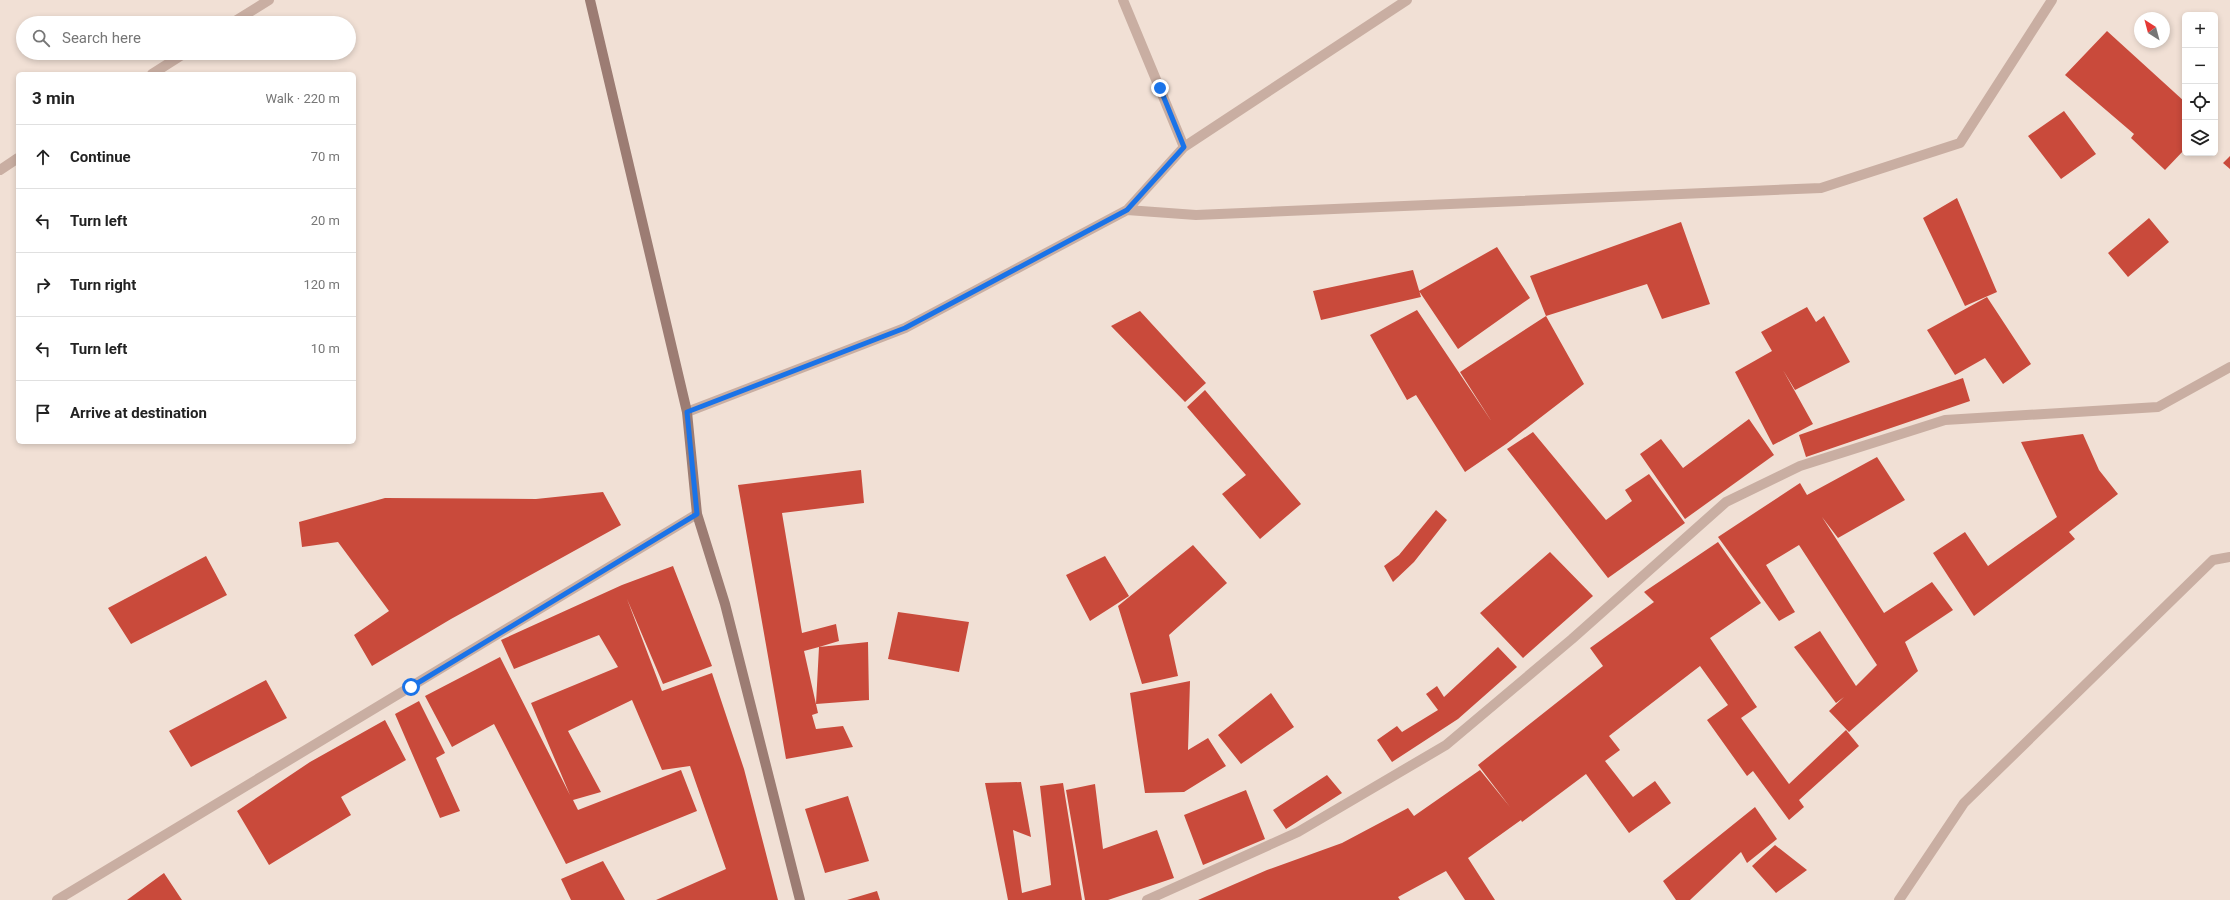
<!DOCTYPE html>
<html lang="en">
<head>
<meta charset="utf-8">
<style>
  :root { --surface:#fff; --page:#f2f2f2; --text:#222; --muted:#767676; --line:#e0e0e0 }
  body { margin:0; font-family:Roboto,sans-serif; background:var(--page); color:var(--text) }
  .controls { position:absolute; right:12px; top:12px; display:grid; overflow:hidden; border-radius:6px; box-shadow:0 2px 6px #0003 }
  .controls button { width:36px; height:36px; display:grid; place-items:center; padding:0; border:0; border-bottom:1px solid var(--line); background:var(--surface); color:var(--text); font:20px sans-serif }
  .compass { position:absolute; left:2134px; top:12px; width:36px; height:36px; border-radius:50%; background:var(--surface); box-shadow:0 2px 6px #0003; rotate:324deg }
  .stop { position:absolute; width:12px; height:12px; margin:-9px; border:3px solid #1a73e8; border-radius:50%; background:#fff }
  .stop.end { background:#1a73e8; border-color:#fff; box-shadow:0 1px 4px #0008 }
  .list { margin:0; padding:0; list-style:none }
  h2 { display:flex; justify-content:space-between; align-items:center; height:52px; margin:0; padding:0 16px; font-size:17px }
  h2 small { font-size:13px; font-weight:400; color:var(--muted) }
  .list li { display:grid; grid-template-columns:26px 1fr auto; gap:12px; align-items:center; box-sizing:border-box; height:64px; padding:0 16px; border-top:1px solid var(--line) }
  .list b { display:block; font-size:15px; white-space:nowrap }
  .list em { font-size:13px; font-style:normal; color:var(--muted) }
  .icon { flex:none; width:22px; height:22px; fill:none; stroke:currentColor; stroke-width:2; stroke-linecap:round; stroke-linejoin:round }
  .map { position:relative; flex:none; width:2230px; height:900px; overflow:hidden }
  .search { position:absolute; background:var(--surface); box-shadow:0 2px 6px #0003; left:16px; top:16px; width:340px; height:44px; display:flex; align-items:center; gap:10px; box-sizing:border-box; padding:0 14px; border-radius:22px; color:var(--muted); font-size:15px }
  .panel { position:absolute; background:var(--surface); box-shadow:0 2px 6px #0003; left:16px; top:72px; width:340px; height:372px; border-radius:6px }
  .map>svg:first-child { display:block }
</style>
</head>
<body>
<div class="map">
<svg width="2230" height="900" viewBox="0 0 2230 900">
  <rect width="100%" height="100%" fill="#f1e0d5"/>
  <path fill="#c94a3b" d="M2107,31L2185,102V149L2165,170L2131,138L2134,134L2065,75Z
    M2064,111L2096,154L2061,179L2028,136Z
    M2230,156V169L2223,163Z
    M1957,198L1997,292L1965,306L1923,218Z
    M2149,218L2169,242L2128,277L2108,253Z
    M1681,222L1710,304L1662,319L1647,284L1546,316L1584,384L1506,444L1465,472L1416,395L1407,400L1370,335L1417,310L1492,422L1460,372L1546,316L1530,276Z
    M1497,247L1530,298L1458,349L1419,291Z
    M1413,270L1421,297L1321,320L1313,291Z
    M1987,297L2031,364L2003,384L1985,358L1955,375L1927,330Z
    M1807,307L1816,322L1824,316L1850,362L1795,390L1783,370L1813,424L1773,445L1735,372L1772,351L1761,332Z
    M1140,311L1206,383L1185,402L1111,326Z
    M1963,378L1970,401L1806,457L1799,435Z
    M1205,390L1301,504L1260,539L1222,494L1246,475L1187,407Z
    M1749,419L1774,455L1685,519L1640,454L1661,439L1683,468Z
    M1533,432L1606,520L1632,501L1625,490L1649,474L1685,523L1608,578L1507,449Z
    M2083,434L2099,470L2118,494L2069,532L2075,539L1974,616L1933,553L1965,532L1988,566L2057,517L2021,442Z
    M1877,457L1905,500L1838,538L1822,517L1884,613L1932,582L1953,610L1905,642L1918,671L1849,732L1829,711L1844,697L1836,703L1794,647L1820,631L1856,686L1877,665L1799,545L1766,565L1795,612L1779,621L1718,537L1800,483L1807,495Z
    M861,470L864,503L782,513L802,633L836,624L839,641L819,647L868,642L869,700L816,704L819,647L804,651L818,713L812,715L816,729L843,726L853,747L786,759L738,485Z
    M603,492L621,525L451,619L372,666L354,635L389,611L338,542L302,547L299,522L385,498L536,499Z
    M1436,510L1447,520L1414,562L1393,582L1384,566L1399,555Z
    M1718,542L1761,603L1710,638L1757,707L1741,718L1789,784L1846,730L1859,746L1799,800L1804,807L1789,820L1753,771L1747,776L1707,720L1728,705L1700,666L1609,736L1620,750L1605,761L1633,797L1655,781L1671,803L1629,833L1586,774L1522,822L1521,820L1468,858L1495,900H1465L1446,871L1398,897L1400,900H1198L1267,870L1342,843L1408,808L1414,816L1480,770L1510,807L1478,765L1603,666L1590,648L1654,602L1644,592Z
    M1193,545L1227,583L1169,635L1178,676L1142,684L1118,606Z
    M1550,552L1593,596L1523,658L1480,613Z
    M206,556L227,595L131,644L108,608Z
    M1105,556L1129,596L1090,621L1066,575Z
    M673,566L712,666L663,684L627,599L662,691L712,673L744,769L778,900H656L726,869L690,766L662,770L632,700L568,731L601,792L573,800L578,810L681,770L697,811L566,864L494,724L452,747L425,696L500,657L570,795L531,703L618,667L599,635L514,669L501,640L622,585Z
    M898,612L969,622L959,672L888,659Z
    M1498,647L1517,667L1458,719L1392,762L1377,740L1397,726L1402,732L1438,710L1426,694L1437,686L1444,697Z
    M266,680L287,718L191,767L169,731Z
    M1190,681L1188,750L1208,738L1226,766L1184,792L1145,793L1130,693Z
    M1271,693L1294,727L1241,764L1218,735Z
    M419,701L445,753L436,758L460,811L440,818L395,714Z
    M385,720L406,760L341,797L351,815L269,865L237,811L310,762Z
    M1327,775L1342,793L1286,829L1273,810Z
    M1021,782L1031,837L1013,830L1022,893L1051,885L1040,786L1063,783L1082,900H1008L985,783Z
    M1095,784L1103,849L1157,830L1174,878L1108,900H1085L1066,790Z
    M1246,790L1265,839L1203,865L1184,815Z
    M848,796L869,861L825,873L805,809Z
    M1755,807L1777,839L1747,863L1741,852L1690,900H1676L1663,881Z
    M1775,845L1807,870L1776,893L1752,866Z
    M603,861L625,900H571L561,879Z
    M164,873L182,900H127Z
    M877,891L880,900H847Z"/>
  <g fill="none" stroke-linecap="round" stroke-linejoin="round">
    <path stroke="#c9aea2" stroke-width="10" d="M1899,900L1964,803L2213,560L2230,557"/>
    <path stroke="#c9aea2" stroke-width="10" d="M1123,0L1184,147
      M232,23L269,0
      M152,74L185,53
      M0,170L18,158
      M1127,210L1184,147L1407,0
      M687,412L905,328L1127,210L1196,215L1821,188L1960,143L2052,0
      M57,900L697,514
      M1147,900L1298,832L1446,745L1572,639L1726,502L1800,466L1945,420L2158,407L2230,367"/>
    <path stroke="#9c7c73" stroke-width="10" d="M590,0L687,412L697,514L725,604L800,900"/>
  </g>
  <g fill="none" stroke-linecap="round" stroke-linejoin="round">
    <path stroke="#1a73e8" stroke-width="5" d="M411,687L697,514L687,412L905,328L1127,210L1184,147L1160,88"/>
  </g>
</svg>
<div class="controls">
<button>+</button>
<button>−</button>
<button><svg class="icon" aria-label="locate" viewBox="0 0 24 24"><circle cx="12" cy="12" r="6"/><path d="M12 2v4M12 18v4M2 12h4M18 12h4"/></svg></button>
<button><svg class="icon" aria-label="layers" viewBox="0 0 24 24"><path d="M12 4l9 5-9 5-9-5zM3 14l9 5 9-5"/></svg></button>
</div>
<svg class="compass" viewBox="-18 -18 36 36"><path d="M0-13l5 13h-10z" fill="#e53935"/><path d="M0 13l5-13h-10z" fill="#767676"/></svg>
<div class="stop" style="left:411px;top:687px"></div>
<div class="stop end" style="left:1160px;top:88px"></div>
<div class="search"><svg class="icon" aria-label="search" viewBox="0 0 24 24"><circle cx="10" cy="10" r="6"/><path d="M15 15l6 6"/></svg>Search here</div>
<section class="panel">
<h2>3 min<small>Walk · 220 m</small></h2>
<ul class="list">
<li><svg class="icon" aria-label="ahead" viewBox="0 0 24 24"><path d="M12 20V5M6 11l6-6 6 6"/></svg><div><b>Continue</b></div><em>70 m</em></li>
<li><svg class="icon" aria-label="left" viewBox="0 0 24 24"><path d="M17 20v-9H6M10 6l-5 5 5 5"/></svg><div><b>Turn left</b></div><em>20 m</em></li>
<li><svg class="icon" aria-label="right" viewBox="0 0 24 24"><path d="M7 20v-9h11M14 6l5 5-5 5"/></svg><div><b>Turn right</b></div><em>120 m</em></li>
<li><svg class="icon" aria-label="left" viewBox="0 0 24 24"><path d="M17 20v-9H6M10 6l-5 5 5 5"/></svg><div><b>Turn left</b></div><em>10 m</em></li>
<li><svg class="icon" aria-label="arrive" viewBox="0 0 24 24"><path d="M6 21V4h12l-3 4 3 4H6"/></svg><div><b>Arrive at destination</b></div></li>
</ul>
</section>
</div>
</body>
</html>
